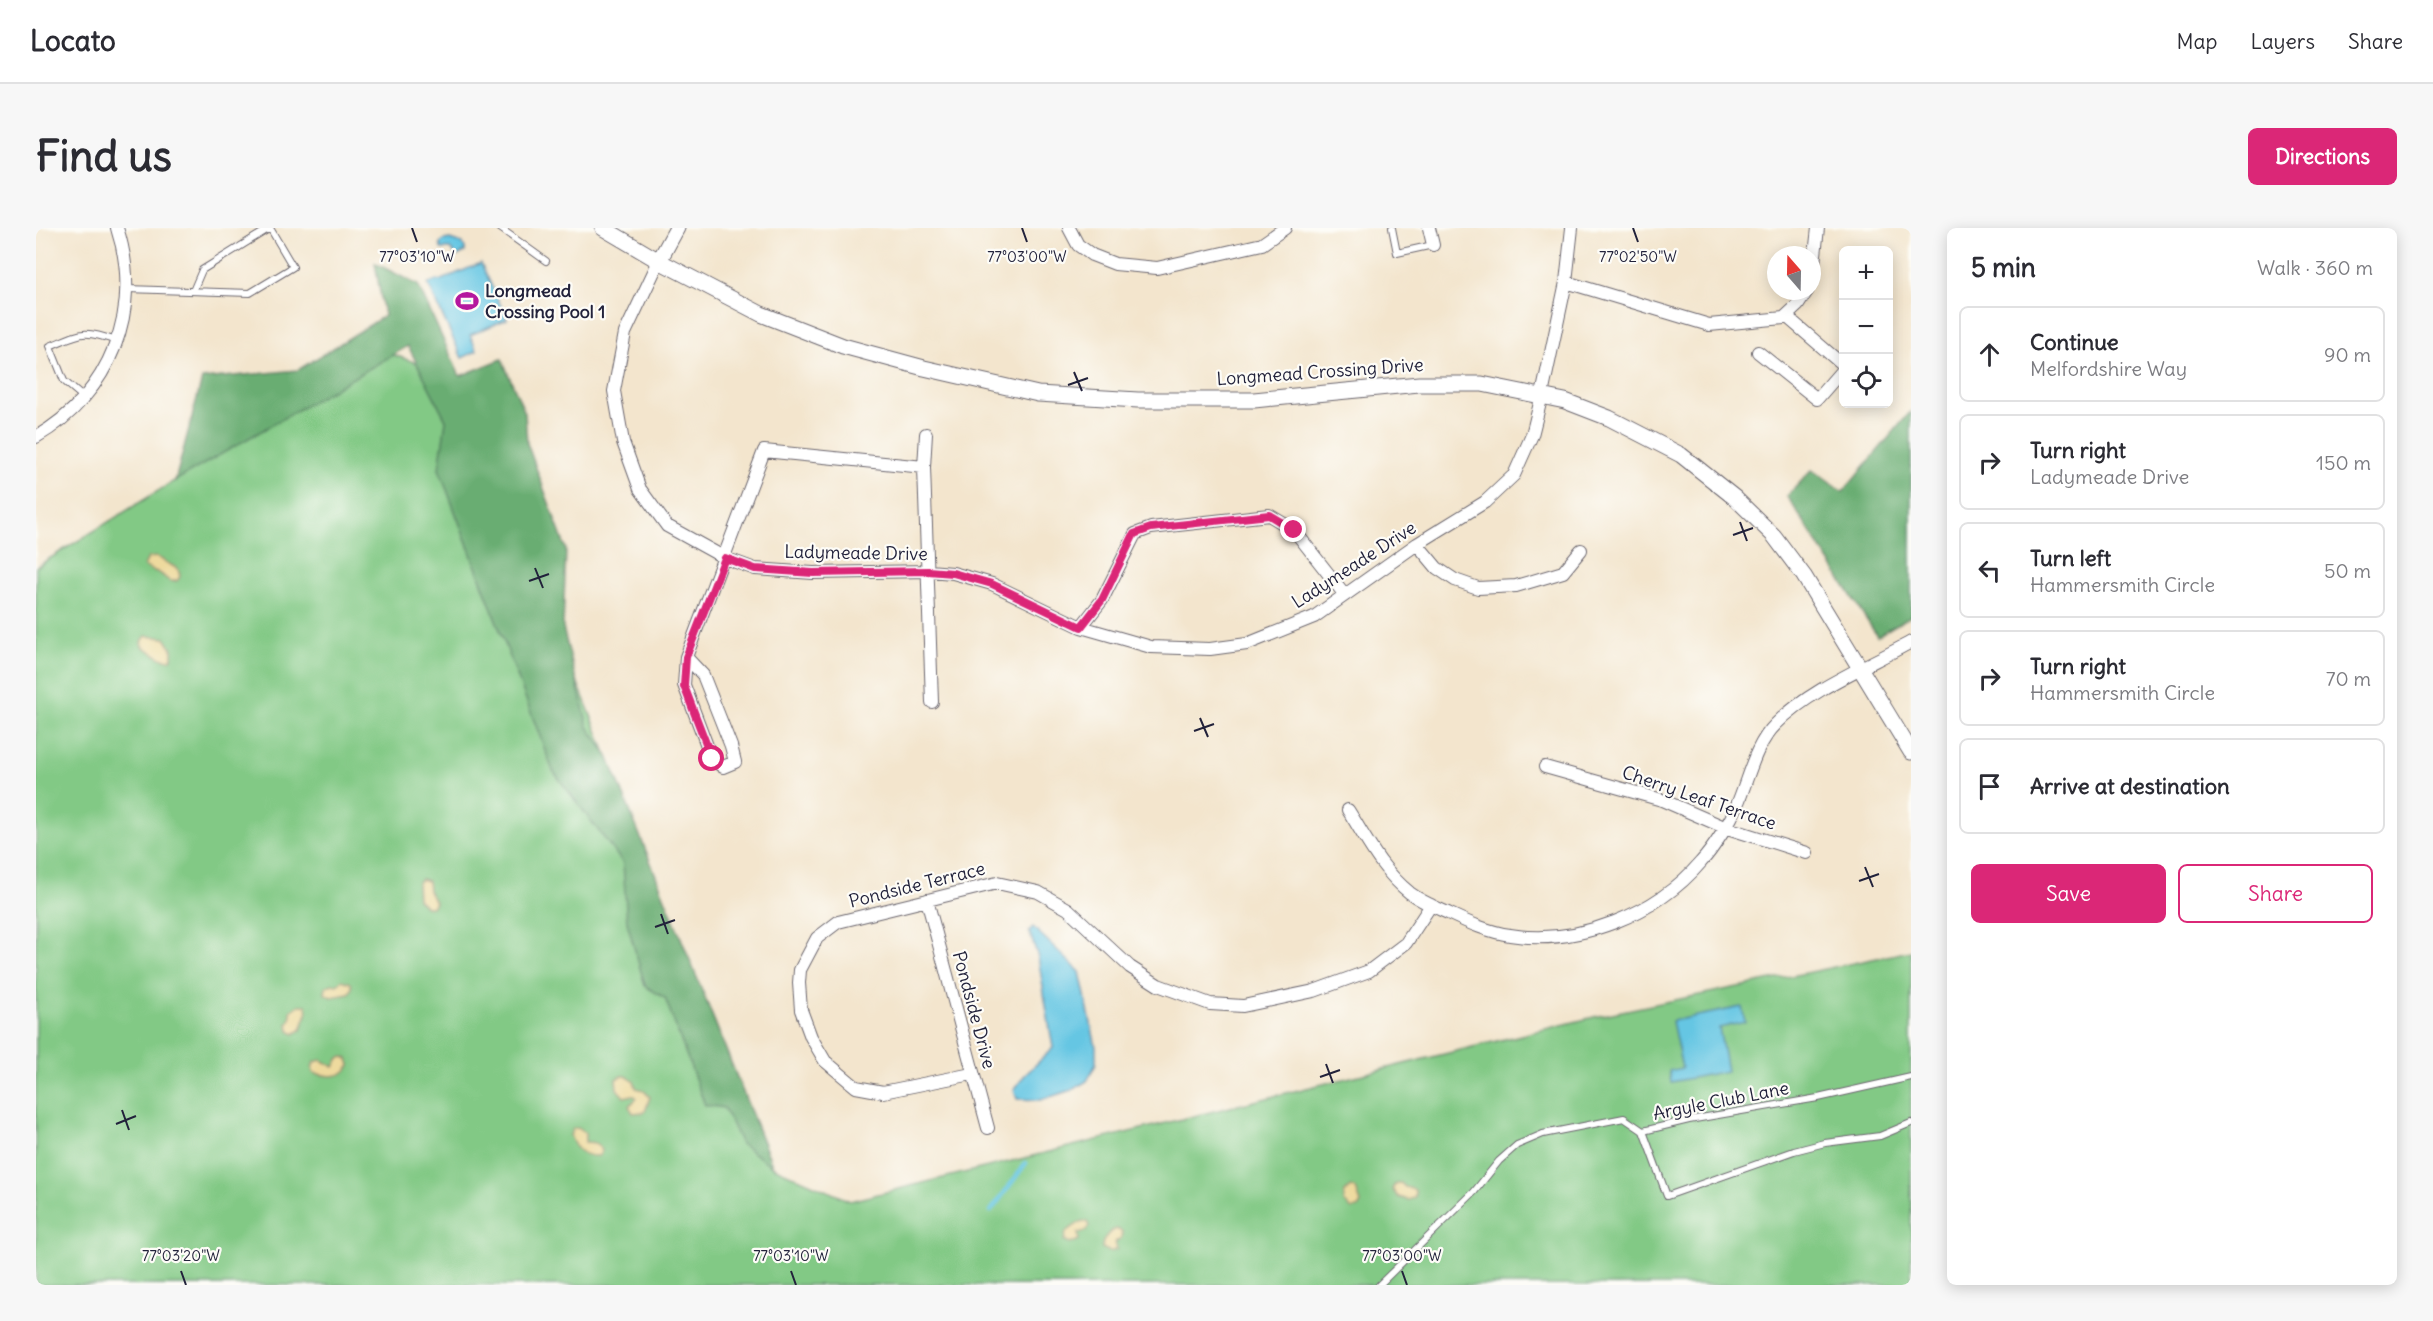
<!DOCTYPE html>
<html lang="en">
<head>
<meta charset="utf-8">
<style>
  :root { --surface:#fff; --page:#f7f7f7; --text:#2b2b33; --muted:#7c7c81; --line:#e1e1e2; --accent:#db2777 }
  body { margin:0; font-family:Delius,sans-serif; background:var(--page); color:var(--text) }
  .controls { position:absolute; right:18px; top:18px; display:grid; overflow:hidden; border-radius:9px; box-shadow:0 3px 15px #0003 }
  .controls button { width:54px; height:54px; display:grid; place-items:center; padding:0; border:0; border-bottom:2px solid var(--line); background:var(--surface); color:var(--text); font:30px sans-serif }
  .compass { position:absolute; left:1731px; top:18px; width:54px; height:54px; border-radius:50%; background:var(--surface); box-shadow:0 3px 15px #0003; rotate:340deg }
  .stop { position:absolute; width:18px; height:18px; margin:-14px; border:4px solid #db2777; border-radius:50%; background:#fff }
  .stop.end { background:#db2777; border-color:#fff; box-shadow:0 2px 6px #0008 }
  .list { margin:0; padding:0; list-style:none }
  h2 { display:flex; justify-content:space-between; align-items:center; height:78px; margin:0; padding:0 24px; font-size:26px }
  h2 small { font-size:20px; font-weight:400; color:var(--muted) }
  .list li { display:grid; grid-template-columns:39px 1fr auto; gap:18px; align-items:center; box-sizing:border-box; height:96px; margin:0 12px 12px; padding:0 12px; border:2px solid var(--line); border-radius:9px }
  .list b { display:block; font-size:22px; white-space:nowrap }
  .list p { margin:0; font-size:20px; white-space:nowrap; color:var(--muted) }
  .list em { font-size:20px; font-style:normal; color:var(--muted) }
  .actions { display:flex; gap:12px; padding:18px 24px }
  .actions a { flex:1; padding:14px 0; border:2px solid var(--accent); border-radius:9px; text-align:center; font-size:21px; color:var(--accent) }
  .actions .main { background:var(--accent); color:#fff }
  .icon { flex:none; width:33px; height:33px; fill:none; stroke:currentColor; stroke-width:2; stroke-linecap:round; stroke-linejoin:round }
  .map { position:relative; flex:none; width:1875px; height:1057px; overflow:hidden; border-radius:9px }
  header { display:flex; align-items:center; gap:36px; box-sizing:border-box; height:84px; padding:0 30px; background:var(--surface); border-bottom:2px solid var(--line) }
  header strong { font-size:28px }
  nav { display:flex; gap:33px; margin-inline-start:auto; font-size:21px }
  .intro { display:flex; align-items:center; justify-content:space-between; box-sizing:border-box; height:144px; padding:0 36px }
  h1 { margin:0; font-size:42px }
  .button { padding:15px 27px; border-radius:9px; background:var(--accent); color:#fff; font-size:21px; font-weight:700 }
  main { display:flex; gap:36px; padding:0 36px }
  aside { flex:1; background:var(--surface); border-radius:9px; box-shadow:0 3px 15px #0003 }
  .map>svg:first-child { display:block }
</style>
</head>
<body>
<header>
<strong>Locato</strong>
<nav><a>Map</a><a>Layers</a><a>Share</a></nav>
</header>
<div class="intro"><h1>Find us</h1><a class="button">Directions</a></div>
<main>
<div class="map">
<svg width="1875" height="1057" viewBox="0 0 1875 1057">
  <rect width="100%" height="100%" fill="#fdfcf7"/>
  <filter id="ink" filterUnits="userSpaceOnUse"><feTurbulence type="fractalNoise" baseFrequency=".0167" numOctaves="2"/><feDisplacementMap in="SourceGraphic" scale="12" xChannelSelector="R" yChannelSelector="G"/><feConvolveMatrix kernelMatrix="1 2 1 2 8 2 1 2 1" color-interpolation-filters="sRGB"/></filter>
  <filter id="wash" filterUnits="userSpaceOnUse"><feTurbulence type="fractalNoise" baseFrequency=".008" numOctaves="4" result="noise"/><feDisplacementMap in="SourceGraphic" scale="24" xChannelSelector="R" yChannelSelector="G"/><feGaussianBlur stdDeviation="1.35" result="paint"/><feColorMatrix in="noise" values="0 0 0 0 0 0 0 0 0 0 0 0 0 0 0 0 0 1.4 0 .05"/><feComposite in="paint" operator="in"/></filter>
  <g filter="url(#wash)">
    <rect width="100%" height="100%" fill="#f3e5cd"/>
    <path fill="#82c985" stroke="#527660" stroke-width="1.5" d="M347,123L418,148L737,939L814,973L1562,788L1875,723V1057H0V339Z"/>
    <path fill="#69ad72" stroke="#466856" stroke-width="1.5" d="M339,35L382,57L424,148L466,131L489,185L491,215L530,321L527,400L552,499L572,528L737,939L705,916L688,880L669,877L629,770L609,758L591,694L587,635L517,543L403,241L410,192L372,118L139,253L166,151L262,142L348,88Z
      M1875,183V388L1841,408L1751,268L1776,242L1807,264Z"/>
    <path fill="#eeda9e" stroke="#887e6c" stroke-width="1.5" d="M121,329L142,341L144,348L142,352C131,356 131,349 123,345C117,342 113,342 108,338L112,330Z
      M110,408L129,410L136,421V430L133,432L125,430L106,418L105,414Z
      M385,651L392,653L393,663L399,674L396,679H390L382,671L381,655Z
      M306,752L315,755L316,760L313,766L295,769L289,766L290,759L296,756L301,757Z
      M263,777H270L272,783L265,802L258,806L253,803L252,795L255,791V783Z
      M308,829L312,831L314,837C307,852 290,848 278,845L276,841L278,834L285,832L298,839L303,830Z
      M590,848L598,853L600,860L607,862L614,869L609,884L597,885L593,878L601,870L597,867L588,869L581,861L580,851L585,848Z
      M542,900L549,905V914C556,915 563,913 566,923L563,928C547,929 539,922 534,907L537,901Z
      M1360,955H1365L1369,959L1379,962V969L1373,972L1362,969L1356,961Z
      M1314,959L1320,961L1325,975L1322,980L1316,981L1308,974V965Z
      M1046,993L1051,994L1053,998L1050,1003L1042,1005L1043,1012L1034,1016L1028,1013L1030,1004Z
      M1081,1001L1086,1004L1085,1010L1079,1014L1081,1021L1074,1024L1066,1020C1066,1011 1073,1003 1081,1001Z"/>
    <path fill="#65c6e3" stroke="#44748f" stroke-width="1.5" d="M414,11L426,15L429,20V24L421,28L414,21H405L404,15L408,12Z
      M445,35L471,91L434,107L441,123L426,130L392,56L401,52L403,53Z
      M997,699L1044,744L1060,819V836L1051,853L1036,862L1004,872L981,871L978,862L988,848L1017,820L1002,729L993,703Z
      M1706,779L1709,794L1683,800L1691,843L1635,854L1633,843L1646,840L1636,793Z"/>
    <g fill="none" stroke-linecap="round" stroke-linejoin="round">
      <path stroke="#65c6e3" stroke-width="4.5" d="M955,983L990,935"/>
    </g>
  </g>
  <g filter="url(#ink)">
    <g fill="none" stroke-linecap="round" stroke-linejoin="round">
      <g stroke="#6b666e" stroke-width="8">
        <path id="service" d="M464,0L510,33
          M1356,0L1361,25L1397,17
          M91,61L214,65L257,39L234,0L166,42L157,63
          M48,170L28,153L14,118C46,105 46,101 80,113
          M1875,849L1782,870L1653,892L1607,903L1631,968L1758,923L1789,915L1844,908L1875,895
          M1343,1057L1438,964L1463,933L1481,917L1507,906L1588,890L1607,903"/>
      </g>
      <g stroke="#6b666e" stroke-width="14">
        <path id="minor" d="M1033,0L1042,17L1056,27L1079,36L1121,40L1226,16L1249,0
          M1393,0L1397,17
          M623,33L589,105L578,163L587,214L604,261L631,298L689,330L719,341L777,345L893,343L917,345L956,356L1045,399L1115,419L1174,421L1211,416L1278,389L1381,316L1449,274L1478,247L1496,207L1506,167L1530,54L1536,0
          M1530,54L1673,97L1748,90L1762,77L1771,63
          M1776,54L1782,0
          M1750,88L1808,138
          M1722,124L1781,171L1808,140
          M890,206L888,239L896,474
          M0,209C74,166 108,82 81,0
          M1381,316L1401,340L1419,352L1442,360L1480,358L1527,344L1545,322
          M1045,399L1066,372L1099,306L1115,300L1233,287L1258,302L1309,367
          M650,429L667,447L695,518L699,534L687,539L676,531L648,457L650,429L728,223L888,239
          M1509,539L1626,572L1688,599L1771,625
          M1312,582C1331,612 1346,643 1374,665C1386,674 1401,680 1414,686C1433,695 1453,704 1474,707C1542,718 1621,686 1665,634C1677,621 1695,593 1701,577C1713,549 1718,518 1740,496C1774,461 1832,438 1875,414
          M891,672L952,900
          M936,846L847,864L820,859L789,833L775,809L765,782L763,755L764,742L781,710L802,694L961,655L1002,664L1032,681L1094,739L1122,757L1174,776L1207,778L1278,763L1333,743L1370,715L1395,677"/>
      </g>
      <g stroke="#6b666e" stroke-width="17">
        <path id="tertiary" d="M567,0L623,33L725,86L807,118L888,140L1002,166L1102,172H1218L1383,156H1446L1529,173L1573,190L1645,227L1699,270L1738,308L1768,348L1875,524
          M623,33L641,0"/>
      </g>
      <use href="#service" stroke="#fff" stroke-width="6"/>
      <use href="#minor" stroke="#fff" stroke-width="12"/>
      <use href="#tertiary" stroke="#fff" stroke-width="15"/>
    </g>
  </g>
  <g fill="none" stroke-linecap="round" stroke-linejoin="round" filter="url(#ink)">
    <path stroke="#db2777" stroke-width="8" d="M676,531L648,458L650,429L689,330L719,341L777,345L892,343L917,345L956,356L1045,399L1066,372L1098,306L1115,300L1233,287L1258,302"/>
  </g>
  <path fill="none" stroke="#22223b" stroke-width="2" d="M376,0L381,14M986,0L991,14M1597,0L1602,14M1038,144L1046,163M1032,157L1052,150M1704,294L1711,313M1697,307L1717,300M499,340L507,360M493,353L513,346M1164,490L1172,509M1158,503L1178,496M1829,639L1837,659M1823,653L1843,646M625,686L632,706M619,699L639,692M1290,836L1297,855M1284,849L1304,842M86,882L93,902M80,896L100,888M145,1043L150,1057M755,1043L760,1057M1366,1043L1371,1057"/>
  <defs>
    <g id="stadium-bare" transform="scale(1.8)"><path d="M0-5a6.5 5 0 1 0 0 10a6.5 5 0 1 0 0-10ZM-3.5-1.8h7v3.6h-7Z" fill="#b5179e" stroke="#fdfcf7" stroke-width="2.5" paint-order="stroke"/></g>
  </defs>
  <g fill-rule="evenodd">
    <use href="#stadium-bare" x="431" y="73"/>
  </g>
  <g text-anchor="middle" stroke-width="4.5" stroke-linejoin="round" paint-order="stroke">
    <g font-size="18" font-weight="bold" fill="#22223b" stroke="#fdfcf7" text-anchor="start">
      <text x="449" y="69">Longmead<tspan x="449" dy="21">Crossing Pool 1</tspan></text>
    </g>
    <g font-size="18" fill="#22223b" stroke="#fdfcf7">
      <text transform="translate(1284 144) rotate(-4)" y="6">Longmead Crossing Drive</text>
      <text transform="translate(820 325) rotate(1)" y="6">Ladymeade Drive</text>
      <text transform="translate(1318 337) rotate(-33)" y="6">Ladymeade Drive</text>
      <text transform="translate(1663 570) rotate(19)" y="6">Cherry Leaf Terrace</text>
      <text transform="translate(881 657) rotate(-14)" y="6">Pondside Terrace</text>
      <text transform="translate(938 782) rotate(75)" y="6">Pondside Drive</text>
      <text transform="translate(1685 873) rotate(-11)" y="6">Argyle Club Lane</text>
    </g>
  </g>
  <g font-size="15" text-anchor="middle" fill="#22223b" stroke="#fdfcf7" stroke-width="4.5" stroke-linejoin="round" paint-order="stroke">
    <text x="1602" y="34">77°02'50"W</text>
    <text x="381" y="34">77°03'10"W</text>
    <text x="991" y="34">77°03'00"W</text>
    <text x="145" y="1033">77°03'20"W</text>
    <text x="755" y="1033">77°03'10"W</text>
    <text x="1366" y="1033">77°03'00"W</text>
  </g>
</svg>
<div class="controls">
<button>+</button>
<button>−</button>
<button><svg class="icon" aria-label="locate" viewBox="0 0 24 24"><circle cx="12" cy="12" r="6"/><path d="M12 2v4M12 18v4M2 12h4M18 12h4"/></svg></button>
</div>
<svg class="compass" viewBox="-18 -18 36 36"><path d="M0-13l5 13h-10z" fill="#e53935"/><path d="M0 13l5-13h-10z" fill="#7c7c81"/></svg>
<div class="stop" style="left:676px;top:531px"></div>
<div class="stop end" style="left:1258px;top:302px"></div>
</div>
<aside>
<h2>5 min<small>Walk · 360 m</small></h2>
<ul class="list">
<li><svg class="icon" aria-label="ahead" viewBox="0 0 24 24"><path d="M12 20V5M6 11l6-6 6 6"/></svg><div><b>Continue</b><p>Melfordshire Way</p></div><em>90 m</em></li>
<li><svg class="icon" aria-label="right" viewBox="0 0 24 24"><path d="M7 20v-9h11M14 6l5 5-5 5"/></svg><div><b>Turn right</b><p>Ladymeade Drive</p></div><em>150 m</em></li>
<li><svg class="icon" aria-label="left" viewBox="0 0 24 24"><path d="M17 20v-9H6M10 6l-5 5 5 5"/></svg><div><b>Turn left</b><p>Hammersmith Circle</p></div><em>50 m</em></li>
<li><svg class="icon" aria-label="right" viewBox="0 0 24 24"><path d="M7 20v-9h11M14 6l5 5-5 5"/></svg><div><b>Turn right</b><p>Hammersmith Circle</p></div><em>70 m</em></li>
<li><svg class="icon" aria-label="arrive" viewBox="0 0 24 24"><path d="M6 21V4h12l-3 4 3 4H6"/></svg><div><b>Arrive at destination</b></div></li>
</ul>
<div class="actions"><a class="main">Save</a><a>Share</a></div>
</aside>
</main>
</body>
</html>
